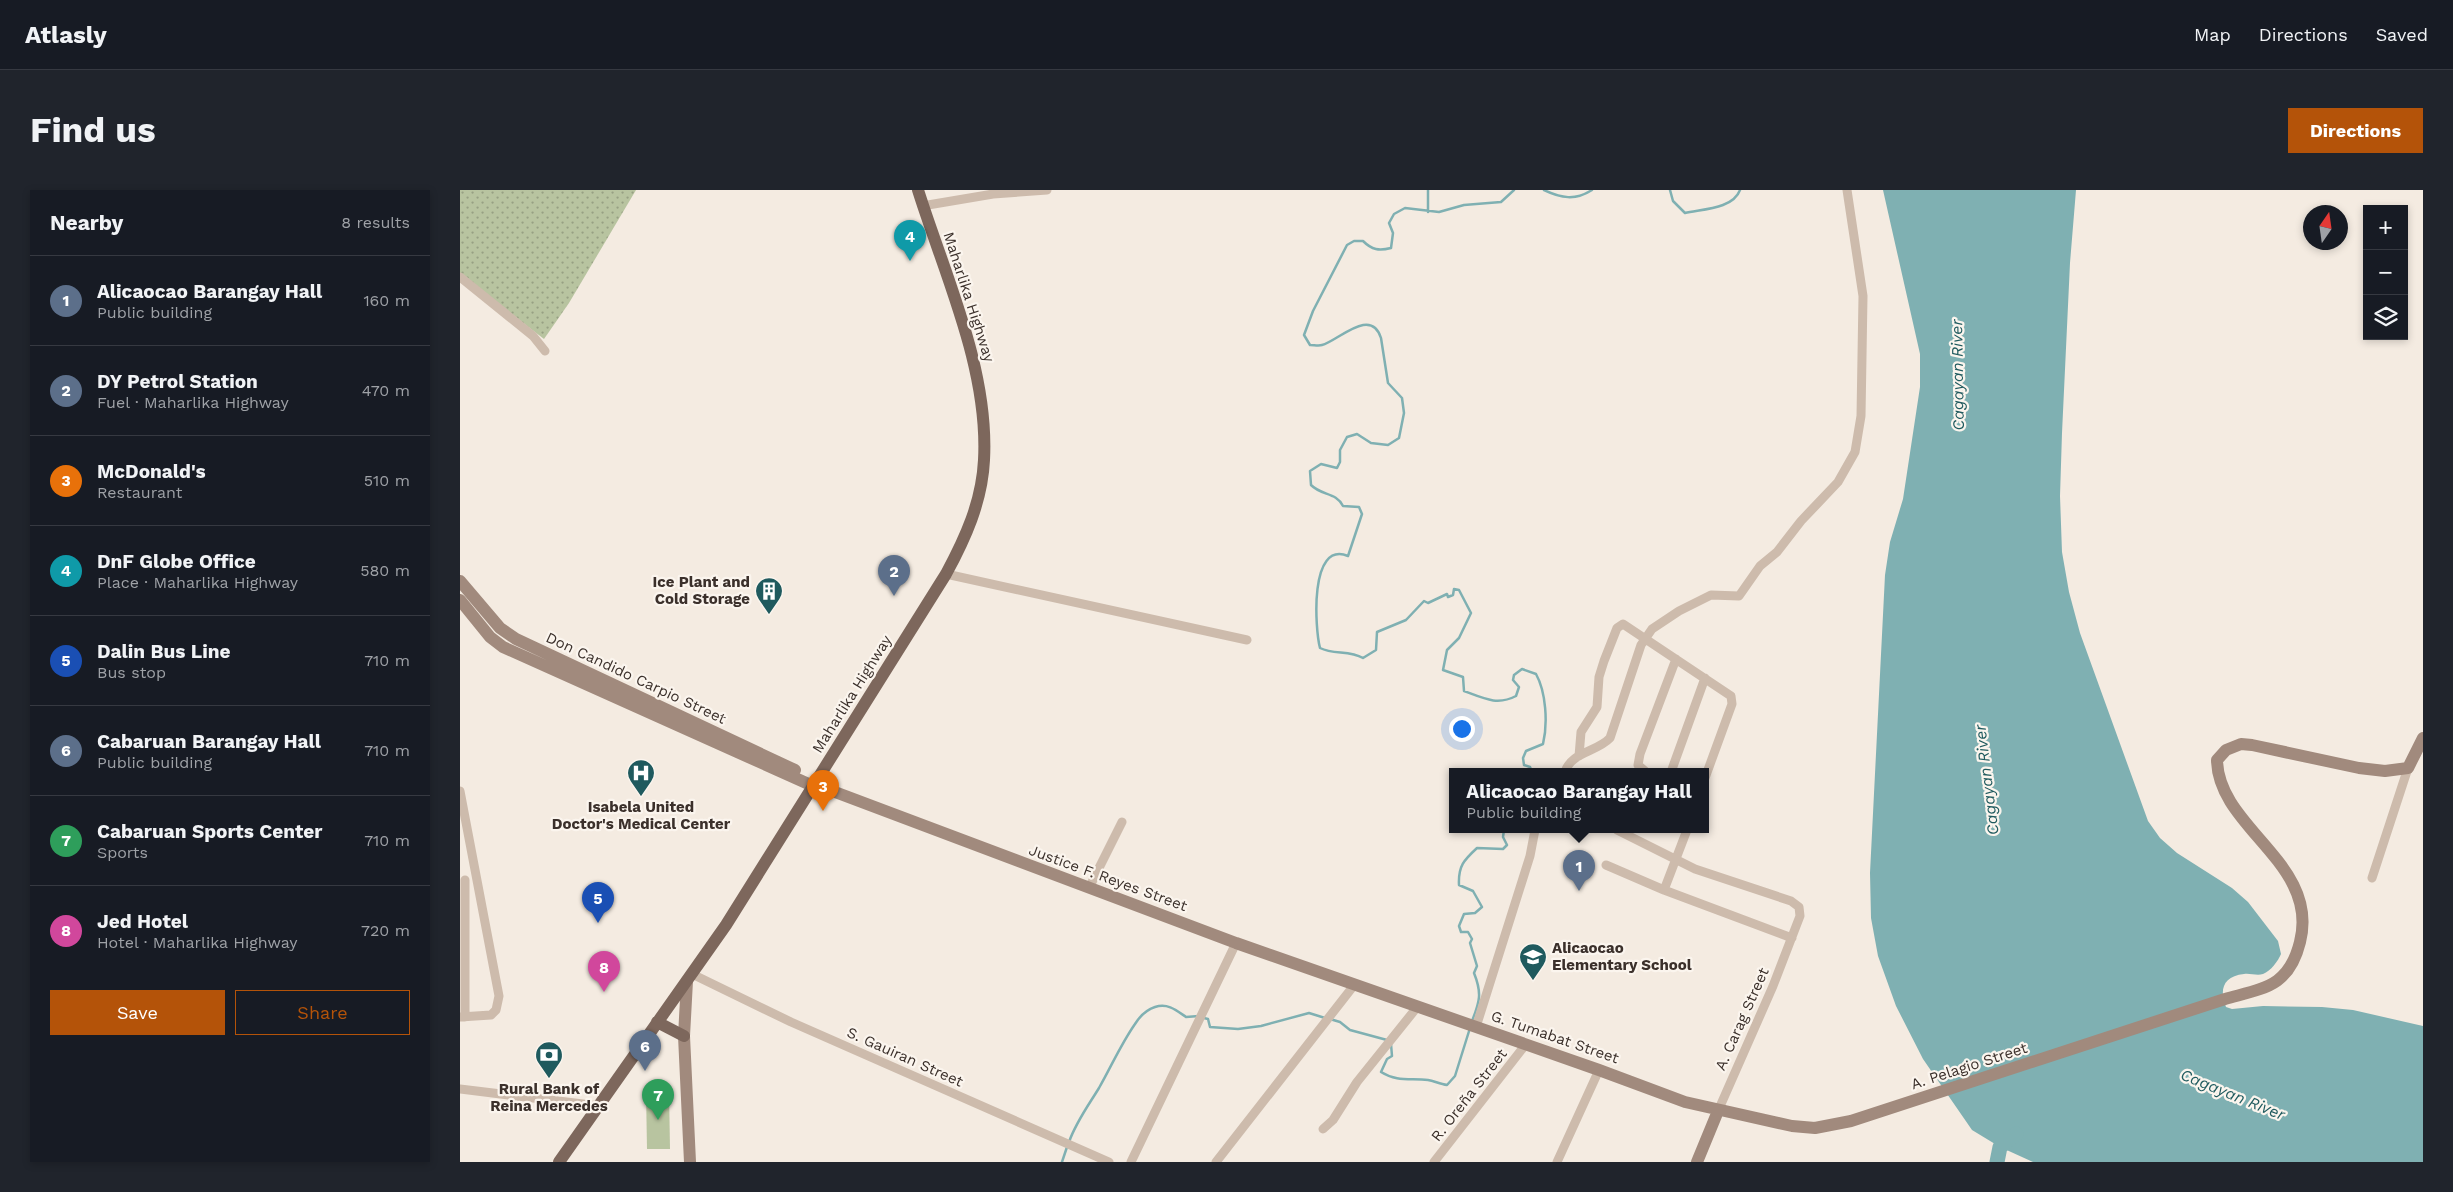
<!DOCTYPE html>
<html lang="en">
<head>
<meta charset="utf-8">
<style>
  :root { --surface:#171b24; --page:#20242c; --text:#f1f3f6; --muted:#9ea1a6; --line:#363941; --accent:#b45309 }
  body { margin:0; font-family:"Work Sans",sans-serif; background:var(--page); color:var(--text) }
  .controls { position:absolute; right:15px; top:15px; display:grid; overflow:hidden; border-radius:0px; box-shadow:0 2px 8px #0003 }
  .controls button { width:45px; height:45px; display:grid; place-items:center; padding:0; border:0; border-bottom:1px solid var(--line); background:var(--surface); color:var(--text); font:25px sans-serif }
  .compass { position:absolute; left:1843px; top:15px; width:45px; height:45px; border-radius:50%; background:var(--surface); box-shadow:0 2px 8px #0003; rotate:13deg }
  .you { position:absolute; left:1001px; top:538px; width:18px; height:18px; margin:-12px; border:4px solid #fff; border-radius:50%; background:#1a73e8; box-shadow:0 0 0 8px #1a73e833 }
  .badge { display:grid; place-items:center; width:32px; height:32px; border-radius:50%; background:var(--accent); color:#fff; font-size:16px; font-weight:700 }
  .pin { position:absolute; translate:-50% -41px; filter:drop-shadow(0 1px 2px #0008) }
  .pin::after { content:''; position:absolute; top:26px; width:18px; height:15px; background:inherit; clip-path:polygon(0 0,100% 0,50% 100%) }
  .popup { position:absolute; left:989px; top:578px; width:260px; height:65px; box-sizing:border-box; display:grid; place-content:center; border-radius:0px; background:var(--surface); filter:drop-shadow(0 1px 4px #0005); font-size:16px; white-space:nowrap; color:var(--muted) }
  .popup b { font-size:19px; color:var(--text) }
  .popup::after { content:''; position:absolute; left:50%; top:100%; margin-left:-10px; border:10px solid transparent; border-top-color:var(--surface) }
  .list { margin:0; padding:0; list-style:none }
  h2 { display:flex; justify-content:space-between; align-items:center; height:65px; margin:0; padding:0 20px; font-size:21px }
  h2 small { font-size:16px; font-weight:400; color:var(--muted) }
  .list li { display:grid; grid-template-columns:32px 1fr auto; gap:15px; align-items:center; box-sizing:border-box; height:90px; padding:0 20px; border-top:1px solid var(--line) }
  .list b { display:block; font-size:19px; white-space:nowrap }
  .list p { margin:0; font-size:16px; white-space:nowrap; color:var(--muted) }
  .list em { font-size:16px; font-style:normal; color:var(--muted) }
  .actions { display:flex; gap:10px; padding:15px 20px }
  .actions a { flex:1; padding:11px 0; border:1px solid var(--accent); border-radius:0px; text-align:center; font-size:18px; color:var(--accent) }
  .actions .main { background:var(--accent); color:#fff }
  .icon { flex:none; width:28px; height:28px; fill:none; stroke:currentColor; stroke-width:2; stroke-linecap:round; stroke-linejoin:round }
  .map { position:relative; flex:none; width:1963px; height:972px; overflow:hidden; border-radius:0px }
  header { display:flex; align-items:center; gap:30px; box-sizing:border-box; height:70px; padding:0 25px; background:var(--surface); border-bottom:1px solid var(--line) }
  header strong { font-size:24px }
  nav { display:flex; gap:28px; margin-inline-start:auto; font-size:18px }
  .intro { display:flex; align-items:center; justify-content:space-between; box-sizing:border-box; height:120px; padding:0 30px }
  h1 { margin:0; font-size:35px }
  .button { padding:12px 22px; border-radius:0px; background:var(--accent); color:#fff; font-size:18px; font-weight:700 }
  main { display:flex; gap:30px; padding:0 30px }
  aside { flex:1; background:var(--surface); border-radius:0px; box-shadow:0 2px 8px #0003 }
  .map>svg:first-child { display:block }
</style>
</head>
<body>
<header>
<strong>Atlasly</strong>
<nav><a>Map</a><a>Directions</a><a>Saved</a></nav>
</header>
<div class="intro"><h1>Find us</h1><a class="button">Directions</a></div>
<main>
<aside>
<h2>Nearby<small>8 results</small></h2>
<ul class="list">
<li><span class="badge" style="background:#5c6f8a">1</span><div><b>Alicaocao Barangay Hall</b><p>Public building</p></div><em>160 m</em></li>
<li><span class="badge" style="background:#5c6f8a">2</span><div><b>DY Petrol Station</b><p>Fuel · Maharlika Highway</p></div><em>470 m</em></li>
<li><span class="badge" style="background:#e8710a">3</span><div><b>McDonald's</b><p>Restaurant</p></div><em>510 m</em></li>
<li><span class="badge" style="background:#0f9aa8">4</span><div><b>DnF Globe Office</b><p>Place · Maharlika Highway</p></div><em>580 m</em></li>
<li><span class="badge" style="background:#1a4fb4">5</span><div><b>Dalin Bus Line</b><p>Bus stop</p></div><em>710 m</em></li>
<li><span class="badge" style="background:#5c6f8a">6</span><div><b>Cabaruan Barangay Hall</b><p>Public building</p></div><em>710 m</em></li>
<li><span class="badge" style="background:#2e9e5b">7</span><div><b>Cabaruan Sports Center</b><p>Sports</p></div><em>710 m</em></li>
<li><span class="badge" style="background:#d1479c">8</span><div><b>Jed Hotel</b><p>Hotel · Maharlika Highway</p></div><em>720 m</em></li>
</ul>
<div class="actions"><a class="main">Save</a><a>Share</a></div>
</aside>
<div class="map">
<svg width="1963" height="972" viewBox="0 0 1963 972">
  <defs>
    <pattern id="grass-dots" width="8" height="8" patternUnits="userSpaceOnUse" patternTransform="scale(1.25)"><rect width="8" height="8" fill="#b8c4a0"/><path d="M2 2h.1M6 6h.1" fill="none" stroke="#97a083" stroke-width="1.8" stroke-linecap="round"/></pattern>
  </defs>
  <rect width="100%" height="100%" fill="#f4ebe1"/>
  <path fill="url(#grass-dots)" d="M0,0H176L109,113L84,149L0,84Z"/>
  <path fill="#b8c4a0" d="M209,900L210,959H187L186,901Z"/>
  <path fill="#7fb0b2" d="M1423,0H1616L1610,73L1602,243L1600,306L1602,362L1609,402L1620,443L1688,631L1700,648L1717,663L1772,698L1788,712L1818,751L1821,764C1818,771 1811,781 1803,784C1797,786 1790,783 1784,784C1763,786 1759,800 1766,817L1772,819L1803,816L1862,817L1893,820L1963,836V972H1573L1540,957L1512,940L1463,869L1436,816L1418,766L1411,728L1410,683L1425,385L1430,352L1443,309L1460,197V164Z"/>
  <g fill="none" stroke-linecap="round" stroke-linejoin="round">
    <path stroke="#7fb0b2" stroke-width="2.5" d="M968,0V22
      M1054,0L1041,12L1004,15L979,22L945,18L934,24L929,33L933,43L931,58C919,61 912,60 903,51H894L887,55L853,121L844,145L850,155C854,155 859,156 862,155C878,151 911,116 921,148L928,193L942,208L944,223L939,248L928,255L911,253L897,244L887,247L880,260V272L877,278L861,274L850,281L851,295C862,306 876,302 883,316L899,317L902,324L888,366C849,350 855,439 860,458C874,465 889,460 903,468L916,460L917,442L946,430L964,411L968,413L987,404L988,407L993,405L994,399L999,400L1011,423L999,448L987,460L983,480L1003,487L1004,501C1023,508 1037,516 1056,506L1059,497L1053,490L1054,485L1062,479L1076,484C1086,502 1088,533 1083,554L1066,561L1063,568L1064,575L1070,577L1072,582
      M1084,0C1101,8 1115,11 1132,0
      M1210,0L1213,11L1225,23C1242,19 1273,19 1280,0
      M744,828L748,829L750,837L778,839L801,836L849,823L865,828
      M870,829L880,832L890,840L927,850
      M1012,831C1020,811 1022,803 1014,783L1017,776L1010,753L1012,749L1008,742H1001L999,736L1004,724L1015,723L1022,717L1013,701L999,695C998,676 1004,670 1017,658L1043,659L1047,655L1043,647L1044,640
      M931,854L932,866L927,869L921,882C937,892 950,888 968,890C974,891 980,894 987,895L995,886L1010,838
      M609,952C616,932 628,916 639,898C651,877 661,854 675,834C680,826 686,820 695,817C708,813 716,820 726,827L739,826
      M602,972L607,957"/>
    <path stroke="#7fb0b2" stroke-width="15" d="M1537,972L1540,957L1556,944"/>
    <path stroke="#cdbbac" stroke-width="9" d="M462,16L533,4L587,0
      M0,87L73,146L85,161
      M486,384L787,450
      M1119,566L1121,542L1137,517L1139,487L1144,471L1157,438L1163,434L1271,506L1272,514L1245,588
      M1105,582C1111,562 1137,562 1150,548L1181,455L1192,439L1219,421L1251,405L1279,406L1300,376L1317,362L1341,331L1378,292L1395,262L1401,226L1403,106L1387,0
      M1186,582L1178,575L1180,564L1216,469
      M1211,582L1245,488
      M0,601L39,806L36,820L31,825L0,827
      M1157,640L1235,679L1331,711L1339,717L1340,726L1313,796L1258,921
      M1227,640L1204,700L1332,748
      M1146,675L1204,700
      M1912,688L1948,578
      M629,698L662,632
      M232,784L331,832L649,972
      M5,827V690
      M1016,837L1070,666L1075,640
      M0,899L139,916
      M863,939L873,930L897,892L958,816
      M671,972L776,753
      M756,972L895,794
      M974,972L1066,854
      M1097,972L1139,880"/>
    <path stroke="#a18a7d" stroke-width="12" d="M0,391L40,438L56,449L335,580
      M0,410L30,447L43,457L353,596L367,599L776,753L1139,880L1225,912L1332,936L1355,938L1391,931L1765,809C1804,798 1829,797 1840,752C1860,673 1758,638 1757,570L1766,560L1781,554L1792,555L1899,578L1925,581L1948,578L1963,548
      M227,791L224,846L230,972
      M1237,972L1258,921"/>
    <path stroke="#7d675c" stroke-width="12" d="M197,832L224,846
      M99,972L266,735L486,384C505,349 522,312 524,270C529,179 485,86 458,0"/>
  </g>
  <defs>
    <g id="building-pin" transform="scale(1.4375)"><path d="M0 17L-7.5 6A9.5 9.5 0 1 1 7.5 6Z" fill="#1f5a5e" stroke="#fbf5ee"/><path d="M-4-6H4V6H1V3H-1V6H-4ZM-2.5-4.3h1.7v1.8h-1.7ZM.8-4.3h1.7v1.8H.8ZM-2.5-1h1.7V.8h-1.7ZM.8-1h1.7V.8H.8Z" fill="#fff"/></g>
    <g id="hospital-pin" transform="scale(1.4375)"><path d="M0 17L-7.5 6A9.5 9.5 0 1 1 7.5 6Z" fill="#1f5a5e" stroke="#fbf5ee"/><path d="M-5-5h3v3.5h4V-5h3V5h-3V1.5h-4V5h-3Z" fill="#fff"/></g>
    <g id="school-pin" transform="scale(1.4375)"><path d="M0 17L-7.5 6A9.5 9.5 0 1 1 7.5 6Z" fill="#1f5a5e" stroke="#fbf5ee"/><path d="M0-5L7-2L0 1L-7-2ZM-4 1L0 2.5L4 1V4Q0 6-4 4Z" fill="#fff"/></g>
    <g id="bank-pin" transform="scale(1.4375)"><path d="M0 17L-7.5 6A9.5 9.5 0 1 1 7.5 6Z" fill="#1f5a5e" stroke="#fbf5ee"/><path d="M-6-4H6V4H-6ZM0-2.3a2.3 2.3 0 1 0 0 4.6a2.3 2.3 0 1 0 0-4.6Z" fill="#fff"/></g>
  </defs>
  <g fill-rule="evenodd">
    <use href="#building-pin" x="309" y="401"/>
    <use href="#hospital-pin" x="181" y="583"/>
    <use href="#school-pin" x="1073" y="767"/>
    <use href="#bank-pin" x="89" y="865"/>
  </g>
  <g text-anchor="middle" stroke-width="4.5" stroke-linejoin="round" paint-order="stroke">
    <g font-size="15" fill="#3b302b" stroke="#fbf5ee">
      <text transform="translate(509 107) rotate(72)" y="5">Maharlika Highway</text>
      <text transform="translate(176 488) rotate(25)" y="5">Don Candido Carpio Street</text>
      <text transform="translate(392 504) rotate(-58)" y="5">Maharlika Highway</text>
      <text transform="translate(648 688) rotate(20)" y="5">Justice F. Reyes Street</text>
      <text transform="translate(1282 829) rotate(-66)" y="5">A. Carag Street</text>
      <text transform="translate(1095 847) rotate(19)" y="5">G. Tumabat Street</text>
      <text transform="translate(445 867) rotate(24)" y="5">S. Gauiran Street</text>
      <text transform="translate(1509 876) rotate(-18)" y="5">A. Pelagio Street</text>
      <text transform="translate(1009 905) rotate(-52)" y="5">R. Oreña Street</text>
    </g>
    <g font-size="15" font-weight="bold" fill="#3b302b" stroke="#fbf5ee">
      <text x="290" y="397" text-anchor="end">Ice Plant and<tspan x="290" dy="17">Cold Storage</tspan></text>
      <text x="181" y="622">Isabela United<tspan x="181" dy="17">Doctor's Medical Center</tspan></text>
      <text x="1092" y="763" text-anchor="start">Alicaocao<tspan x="1092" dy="17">Elementary School</tspan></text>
      <text x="89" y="904">Rural Bank of<tspan x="89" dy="17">Reina Mercedes</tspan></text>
    </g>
    <g font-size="16" font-style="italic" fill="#1f5a5e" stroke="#fbf5ee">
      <text transform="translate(1497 185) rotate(-91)" y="6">Cagayan River</text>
      <text transform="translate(1526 590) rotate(-97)" y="6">Cagayan River</text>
      <text transform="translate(1773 904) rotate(22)" y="6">Cagayan River</text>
    </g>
  </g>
</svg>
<div class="controls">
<button>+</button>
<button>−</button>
<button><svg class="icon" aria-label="layers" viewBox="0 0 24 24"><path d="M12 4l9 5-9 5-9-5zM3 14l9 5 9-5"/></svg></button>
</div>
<svg class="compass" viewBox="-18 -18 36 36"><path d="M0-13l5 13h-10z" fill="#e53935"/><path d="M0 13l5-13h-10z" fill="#9ea1a6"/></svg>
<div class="you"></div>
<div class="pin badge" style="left:1119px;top:701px;background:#5c6f8a">1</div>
<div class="popup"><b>Alicaocao Barangay Hall</b>Public building</div>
<div class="pin badge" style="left:434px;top:406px;background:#5c6f8a">2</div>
<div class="pin badge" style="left:363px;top:621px;background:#e8710a">3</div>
<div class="pin badge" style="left:450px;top:71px;background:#0f9aa8">4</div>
<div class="pin badge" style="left:138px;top:733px;background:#1a4fb4">5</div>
<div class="pin badge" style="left:185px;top:881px;background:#5c6f8a">6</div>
<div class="pin badge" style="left:198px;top:930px;background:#2e9e5b">7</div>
<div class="pin badge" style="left:144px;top:802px;background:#d1479c">8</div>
</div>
</main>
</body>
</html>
